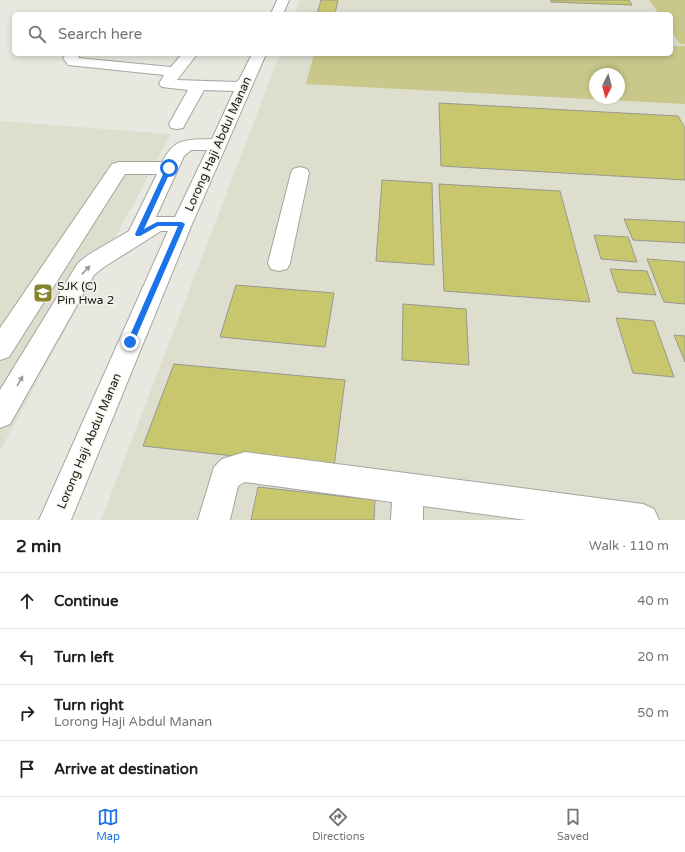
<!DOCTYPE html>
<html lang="en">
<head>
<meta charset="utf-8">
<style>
  :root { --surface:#fff; --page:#f2f2f2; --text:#202124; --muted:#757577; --line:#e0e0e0; --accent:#1a73e8 }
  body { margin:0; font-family:"Varela Round",sans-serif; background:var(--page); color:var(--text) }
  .compass { position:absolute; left:589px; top:68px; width:36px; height:36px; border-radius:50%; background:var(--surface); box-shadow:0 2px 6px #0003; rotate:186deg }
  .stop { position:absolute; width:12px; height:12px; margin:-9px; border:3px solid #1a73e8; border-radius:50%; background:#fff }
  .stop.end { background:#1a73e8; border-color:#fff; box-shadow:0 1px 4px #0008 }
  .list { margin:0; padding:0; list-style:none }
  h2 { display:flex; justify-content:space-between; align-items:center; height:52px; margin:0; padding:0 16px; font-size:17px }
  h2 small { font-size:13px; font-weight:400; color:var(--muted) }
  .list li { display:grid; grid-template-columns:26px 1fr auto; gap:12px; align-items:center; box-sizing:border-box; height:56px; padding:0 16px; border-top:1px solid var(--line) }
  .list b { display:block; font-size:15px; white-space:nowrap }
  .list p { margin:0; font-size:13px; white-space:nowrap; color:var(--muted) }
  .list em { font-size:13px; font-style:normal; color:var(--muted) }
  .icon { flex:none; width:22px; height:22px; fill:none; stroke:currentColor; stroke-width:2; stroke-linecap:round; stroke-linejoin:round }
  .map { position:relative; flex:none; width:685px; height:520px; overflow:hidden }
  .search { position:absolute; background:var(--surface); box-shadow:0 2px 6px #0003; left:12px; right:12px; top:12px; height:44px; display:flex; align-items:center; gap:10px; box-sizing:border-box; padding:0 14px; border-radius:6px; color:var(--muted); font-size:15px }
  .sheet { height:276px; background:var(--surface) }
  nav { display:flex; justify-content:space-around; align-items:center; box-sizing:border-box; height:56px; border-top:1px solid var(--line); background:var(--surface); font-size:11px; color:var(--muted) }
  nav a { display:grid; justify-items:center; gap:2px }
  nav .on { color:var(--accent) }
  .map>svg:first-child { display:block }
</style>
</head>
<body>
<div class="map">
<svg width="685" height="520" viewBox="0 0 685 520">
  <rect width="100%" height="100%" fill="#e8e8e0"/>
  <path fill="#dddece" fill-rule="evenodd" d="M300,0H685V520H101L280,54H671V14H295ZM595,74H619V98H595Z
    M0,121L171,134L0,451Z"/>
  <path fill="#c9c88a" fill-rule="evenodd" d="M649,0H685V44H680L671,31V14H659Z
    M671,46H685V104L306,84L314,54H671ZM595,74H619V98H595Z"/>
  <path fill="#c9c76e" stroke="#989891" d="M321,0H338L335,14H317Z
    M551,0H629L632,5L551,2Z
    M439,103L678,116L685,128V180L441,166Z
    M382,180L432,183L434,265L376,261Z
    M439,184L560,191L590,302L444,291Z
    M624,219L685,222V243L633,240Z
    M594,235L628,237L637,262L601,259Z
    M647,259L685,262V304L664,302Z
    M610,269L647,271L656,295L618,292Z
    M236,285L334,293L325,347L220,337Z
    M403,304L466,309L469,365L402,360Z
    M616,318L654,321L674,377L633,373Z
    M674,335L685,336V362Z
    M174,364L345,380L334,467L143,446Z
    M258,487L375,500L374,520H251Z"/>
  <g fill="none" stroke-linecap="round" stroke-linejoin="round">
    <g stroke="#a5a59e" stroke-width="2">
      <path id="minor" d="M277,0H289L283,14H271Z
        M66,54H81L78,58L171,67L182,54H197L177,80L236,82L239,80L252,54H266L192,224L71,520H39L168,231H161L104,267L94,275L10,424L0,428V390L78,263L88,255L129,231L157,174H125L9,357L0,360V328L112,164L119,162H162C175,137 187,140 212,139L234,91L204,90L185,124L183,128L177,129L171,128L169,124L188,90L162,87L159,84L164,75L68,65L63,58ZM191,150H207L175,217H156L184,156Z
        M300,167L307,169L309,173L290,263L287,269L279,271L271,269L268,263L291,173L293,169Z
        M245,452L643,504L654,509L659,520H526L423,506V520H391L392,502L245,482L238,486L230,520H198L214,467L222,459Z"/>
    </g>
    <use href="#minor" fill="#fff" fill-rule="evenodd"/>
  </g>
  <defs><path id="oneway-solid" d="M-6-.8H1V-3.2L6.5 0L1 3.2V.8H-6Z"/></defs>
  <g fill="#989897">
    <use href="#oneway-solid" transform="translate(86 270) rotate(-47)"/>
    <use href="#oneway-solid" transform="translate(20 381) rotate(-60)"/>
  </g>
  <path fill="#1a73e8" d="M169,167L172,168L144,229L157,222H182L185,224L134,342L130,345L127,342L178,226H158L140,236H136L135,234L166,168Z"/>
  <defs>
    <g id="school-square" transform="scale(1)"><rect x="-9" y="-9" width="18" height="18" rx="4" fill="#87842d" stroke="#f5f5ed"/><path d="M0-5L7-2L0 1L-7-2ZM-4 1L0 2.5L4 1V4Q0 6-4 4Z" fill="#fff"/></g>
  </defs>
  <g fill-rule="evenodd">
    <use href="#school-square" x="43" y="293"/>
  </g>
  <g text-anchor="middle" stroke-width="3" stroke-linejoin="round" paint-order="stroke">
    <g font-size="12" fill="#1b1b18" stroke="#f5f5ed">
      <text transform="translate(218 144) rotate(-66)" y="4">Lorong Haji Abdul Manan</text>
      <text transform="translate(89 441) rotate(-67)" y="4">Lorong Haji Abdul Manan</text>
    </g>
    <g font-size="12" fill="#1b1b18" stroke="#f5f5ed" text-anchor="start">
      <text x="57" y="290">SJK (C)<tspan x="57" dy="14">Pin Hwa 2</tspan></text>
    </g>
  </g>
</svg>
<svg class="compass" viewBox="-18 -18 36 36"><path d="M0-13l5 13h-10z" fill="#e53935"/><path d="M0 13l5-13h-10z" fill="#757577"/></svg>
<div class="stop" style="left:169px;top:168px"></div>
<div class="stop end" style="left:130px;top:342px"></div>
<div class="search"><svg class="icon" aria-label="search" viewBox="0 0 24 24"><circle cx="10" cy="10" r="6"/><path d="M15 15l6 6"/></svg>Search here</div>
</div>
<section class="sheet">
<h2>2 min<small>Walk · 110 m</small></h2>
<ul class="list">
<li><svg class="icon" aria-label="ahead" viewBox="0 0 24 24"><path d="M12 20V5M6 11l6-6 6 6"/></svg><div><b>Continue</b></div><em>40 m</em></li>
<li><svg class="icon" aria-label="left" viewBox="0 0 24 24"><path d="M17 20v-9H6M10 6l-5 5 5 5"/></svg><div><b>Turn left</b></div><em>20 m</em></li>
<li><svg class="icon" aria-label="right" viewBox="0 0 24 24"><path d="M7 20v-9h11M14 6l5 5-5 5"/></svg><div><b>Turn right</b><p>Lorong Haji Abdul Manan</p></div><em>50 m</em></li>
<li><svg class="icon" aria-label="arrive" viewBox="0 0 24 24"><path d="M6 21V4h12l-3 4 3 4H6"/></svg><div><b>Arrive at destination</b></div></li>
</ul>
</section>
<nav>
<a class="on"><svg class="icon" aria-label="map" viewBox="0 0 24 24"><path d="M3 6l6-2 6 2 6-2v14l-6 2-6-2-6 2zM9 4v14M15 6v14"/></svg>Map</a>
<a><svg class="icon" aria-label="directions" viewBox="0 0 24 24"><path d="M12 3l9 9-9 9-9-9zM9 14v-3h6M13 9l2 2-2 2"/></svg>Directions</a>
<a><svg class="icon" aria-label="saved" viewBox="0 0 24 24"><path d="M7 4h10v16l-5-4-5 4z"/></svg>Saved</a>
</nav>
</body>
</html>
